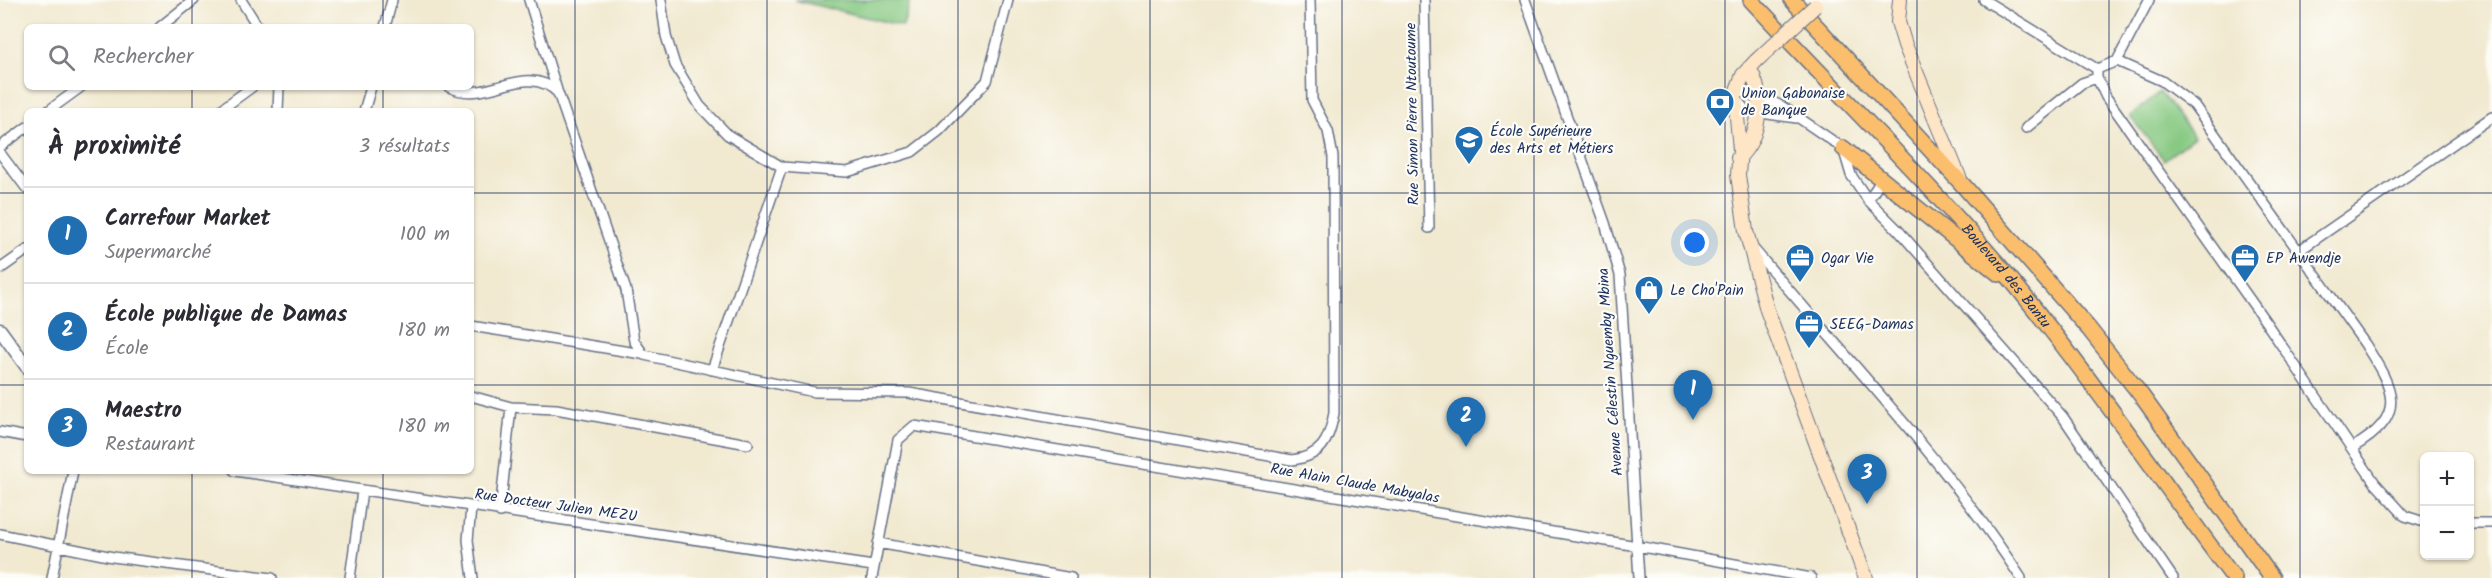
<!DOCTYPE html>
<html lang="fr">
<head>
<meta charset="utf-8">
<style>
  :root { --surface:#fff; --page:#f2f2f3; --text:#2b2b33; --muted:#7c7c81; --line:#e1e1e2; --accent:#1f6fb2 }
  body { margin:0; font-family:Kalam,sans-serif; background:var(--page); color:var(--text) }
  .controls { position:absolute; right:18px; bottom:18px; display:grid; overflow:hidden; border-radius:9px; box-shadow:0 2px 4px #0004 }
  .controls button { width:54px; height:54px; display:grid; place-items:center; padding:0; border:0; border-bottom:2px solid var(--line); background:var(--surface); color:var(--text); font:30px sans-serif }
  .you { position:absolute; left:1695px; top:243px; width:21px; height:21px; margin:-15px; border:4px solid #fff; border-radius:50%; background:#1a73e8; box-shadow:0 0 0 9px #1a73e833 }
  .badge { display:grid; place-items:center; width:39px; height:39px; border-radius:50%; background:var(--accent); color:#fff; font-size:20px; font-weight:700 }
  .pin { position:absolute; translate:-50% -50px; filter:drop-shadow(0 2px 3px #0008) }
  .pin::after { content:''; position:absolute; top:32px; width:21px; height:18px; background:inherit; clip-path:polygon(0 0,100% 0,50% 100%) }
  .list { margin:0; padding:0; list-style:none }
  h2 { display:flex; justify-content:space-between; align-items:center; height:78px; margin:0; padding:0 24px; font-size:26px }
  h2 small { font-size:20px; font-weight:400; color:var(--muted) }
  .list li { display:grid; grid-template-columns:39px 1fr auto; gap:18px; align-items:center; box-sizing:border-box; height:96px; padding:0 24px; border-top:2px solid var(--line) }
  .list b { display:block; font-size:22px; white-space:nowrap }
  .list p { margin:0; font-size:20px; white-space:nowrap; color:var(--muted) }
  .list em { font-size:20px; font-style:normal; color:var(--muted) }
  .icon { flex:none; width:33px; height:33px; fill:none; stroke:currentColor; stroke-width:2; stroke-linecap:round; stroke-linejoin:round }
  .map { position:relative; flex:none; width:2492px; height:578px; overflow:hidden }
  .search { position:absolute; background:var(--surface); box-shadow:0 2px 4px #0004; left:24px; top:24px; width:450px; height:66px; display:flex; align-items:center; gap:15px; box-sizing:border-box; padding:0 21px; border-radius:9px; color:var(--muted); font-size:22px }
  .panel { position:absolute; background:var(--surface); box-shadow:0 2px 4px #0004; left:24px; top:108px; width:450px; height:366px; border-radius:9px }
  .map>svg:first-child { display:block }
</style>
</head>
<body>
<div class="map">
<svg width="2492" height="578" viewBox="0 0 2492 578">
  <rect width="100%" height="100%" fill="#fdfcf7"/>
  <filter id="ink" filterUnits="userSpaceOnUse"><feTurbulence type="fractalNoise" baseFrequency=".0167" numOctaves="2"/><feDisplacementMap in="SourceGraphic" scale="12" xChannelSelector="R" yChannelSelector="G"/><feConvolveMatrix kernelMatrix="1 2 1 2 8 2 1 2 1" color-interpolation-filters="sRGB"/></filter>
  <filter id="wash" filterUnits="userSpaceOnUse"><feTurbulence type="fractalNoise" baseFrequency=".008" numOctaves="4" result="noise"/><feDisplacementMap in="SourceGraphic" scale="24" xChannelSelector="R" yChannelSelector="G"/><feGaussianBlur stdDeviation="1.35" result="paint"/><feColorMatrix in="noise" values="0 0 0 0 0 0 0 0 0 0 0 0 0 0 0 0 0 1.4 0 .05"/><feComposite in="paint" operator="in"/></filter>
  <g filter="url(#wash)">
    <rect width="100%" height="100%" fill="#f1e9d0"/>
    <path fill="#87c982" stroke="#517c70" stroke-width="1.5" d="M794,0H910L903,26Z
      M2160,92L2194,137L2164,160L2130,116Z"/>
  </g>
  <g filter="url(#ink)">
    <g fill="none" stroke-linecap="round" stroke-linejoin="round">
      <g stroke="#667086" stroke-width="12">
        <path id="minor" d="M241,0L258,27
          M529,0L557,90
          M661,0L666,36L675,65L700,106L728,135L782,167L847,172L912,152L939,131L987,81L1008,0
          M1424,0L1429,228
          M1525,0L1605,223L1620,275L1639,578
          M1984,0L2097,69
          M160,27L194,0
          M385,27L392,0
          M2117,61L2149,0
          M2097,69V78L2106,97L2265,321L2375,483L2405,516L2424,522
          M2097,69L2117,61L2162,81L2194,105L2365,344C2394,390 2409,415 2352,448
          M449,87C487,106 525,60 558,93L626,290L634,341L644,355L814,392L909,393L1292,460C1322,456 1329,441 1334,413L1333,157L1328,131L1312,100L1310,0
          M1737,91L1755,93L1783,107L1843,148L1851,175L1868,200L1898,230L2063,417L2173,578
          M1737,100L1746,111L1797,118
          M48,111L81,87
          M219,111L252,87
          M278,111L279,87
          M364,111L371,87
          M2026,128L2082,83L2097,78
          M0,147L27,127
          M0,153L27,189
          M1868,200L1881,181
          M1752,247C1844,356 1943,458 2021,578
          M2297,252L2492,117
          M0,269L27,250
          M471,326L642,354
          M712,370L782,167
          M471,396L511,407L556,409L748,444
          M0,432L27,437
          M235,471L873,566
          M471,508L468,540L473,578
          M500,512L511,407
          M2470,523H2492
          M0,534L113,557L272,578
          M878,543L1071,578
          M52,578L73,471
          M350,578L362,491
          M872,578L898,440L914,426L1637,546L1811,578"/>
      </g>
      <g stroke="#667086" stroke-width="15">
        <path id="tertiary" d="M0,330L27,367"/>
      </g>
      <g stroke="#667086" stroke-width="16">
        <path id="secondary" d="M1900,0L1898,22L1905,45L1961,182
          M1756,61L1743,75L1735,95L1740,150L1738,175L1746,231L1767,310L1866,578
          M1738,158C1761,137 1765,94 1749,68"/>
      </g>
      <g stroke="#667086" stroke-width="18">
        <g id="trunk">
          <path id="s1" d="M1751,0C1836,92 1927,180 2008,276C2088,373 2158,477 2234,578"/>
          <path d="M1792,0L1962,184L2089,329L2141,395L2272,578"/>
          <path d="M1843,148L1999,274"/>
        </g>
      </g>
      <use href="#minor" stroke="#fff" stroke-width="9"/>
      <use href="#tertiary" stroke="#fff" stroke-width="12"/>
      <use href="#secondary" stroke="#fde5c5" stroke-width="14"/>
      <use href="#trunk" stroke="#fabe6d" stroke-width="15"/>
      <g stroke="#667086" stroke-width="16" stroke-linecap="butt">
        <path id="secondary-bridge" d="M1756,61L1815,6"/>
      </g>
      <use href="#secondary-bridge" stroke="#fde5c5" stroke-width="14"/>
    </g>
  </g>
  <path fill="none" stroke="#1b2f5e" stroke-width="1.5" stroke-opacity="0.55" d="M192,0V27M383,0V27M575,0V578M767,0V578M958,0V578M1150,0V578M1342,0V578M1534,0V578M1725,0V578M1917,0V578M2109,0V578M2300,0V578M192,87V111M383,87V111M0,193H27M471,193H2492M0,385H27M471,385H2492M192,471V578M383,471V578"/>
  <defs>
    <g id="bank-pin" transform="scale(1.5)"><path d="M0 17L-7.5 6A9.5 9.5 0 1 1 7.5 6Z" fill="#1f6fb2" stroke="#fdfcf7"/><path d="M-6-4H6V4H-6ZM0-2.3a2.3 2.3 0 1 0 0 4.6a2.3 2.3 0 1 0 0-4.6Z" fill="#fff"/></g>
    <g id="university-pin" transform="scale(1.5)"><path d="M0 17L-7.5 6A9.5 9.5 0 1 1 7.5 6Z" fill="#1f6fb2" stroke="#fdfcf7"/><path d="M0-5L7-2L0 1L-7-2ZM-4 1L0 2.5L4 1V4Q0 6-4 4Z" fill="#fff"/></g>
    <g id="office-pin" transform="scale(1.5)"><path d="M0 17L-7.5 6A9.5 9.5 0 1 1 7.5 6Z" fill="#1f6fb2" stroke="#fdfcf7"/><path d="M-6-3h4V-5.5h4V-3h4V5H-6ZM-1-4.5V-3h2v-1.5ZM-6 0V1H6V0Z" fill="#fff"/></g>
    <g id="shop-pin" transform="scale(1.5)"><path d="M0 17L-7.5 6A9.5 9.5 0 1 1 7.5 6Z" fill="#1f6fb2" stroke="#fdfcf7"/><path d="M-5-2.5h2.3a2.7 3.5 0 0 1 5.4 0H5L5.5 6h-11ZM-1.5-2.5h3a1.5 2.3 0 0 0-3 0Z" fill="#fff"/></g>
  </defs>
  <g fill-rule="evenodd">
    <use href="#bank-pin" x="1720" y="102"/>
    <use href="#university-pin" x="1469" y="140"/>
    <use href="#office-pin" x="1800" y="258"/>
    <use href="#office-pin" x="2245" y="258"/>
    <use href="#shop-pin" x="1649" y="290"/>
    <use href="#office-pin" x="1809" y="324"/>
  </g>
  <g text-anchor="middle" stroke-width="4.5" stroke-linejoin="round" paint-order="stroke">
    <g font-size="15" fill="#1b2f5e" stroke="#fdfcf7" text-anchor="start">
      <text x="1741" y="98">Union Gabonaise<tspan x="1741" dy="17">de Banque</tspan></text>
      <text x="1490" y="136">École Supérieure<tspan x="1490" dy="17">des Arts et Métiers</tspan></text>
      <text x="1821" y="263">Ogar Vie</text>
      <text x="2266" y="263">EP Awendje</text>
      <text x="1670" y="295">Le Cho'Pain</text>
      <text x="1830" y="329">SEEG-Damas</text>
    </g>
    <g font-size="15" fill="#1b2f5e" stroke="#fdfcf7">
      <text transform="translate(1412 114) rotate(-91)" y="5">Rue Simon Pierre Ntoutoume</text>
      <text dy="5" stroke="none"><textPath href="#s1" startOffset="376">Boulevard des Bantu</textPath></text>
      <text transform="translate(1610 372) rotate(-94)" y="5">Avenue Célestin Nguemby Mbina</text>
      <text transform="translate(1355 483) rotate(10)" y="5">Rue Alain Claude Mabyalas</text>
      <text transform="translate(556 505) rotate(8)" y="5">Rue Docteur Julien MEZU</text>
    </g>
  </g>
</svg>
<div class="controls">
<button>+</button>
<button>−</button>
</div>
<div class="you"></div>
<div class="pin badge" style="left:1693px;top:420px">1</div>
<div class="pin badge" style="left:1466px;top:447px">2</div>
<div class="pin badge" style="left:1867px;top:504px">3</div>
<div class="search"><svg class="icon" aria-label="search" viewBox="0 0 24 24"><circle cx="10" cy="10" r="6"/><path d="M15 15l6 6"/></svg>Rechercher</div>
<section class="panel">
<h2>À proximité<small>3 résultats</small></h2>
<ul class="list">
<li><span class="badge">1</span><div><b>Carrefour Market</b><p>Supermarché</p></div><em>100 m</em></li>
<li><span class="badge">2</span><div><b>École publique de Damas</b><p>École</p></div><em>180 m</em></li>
<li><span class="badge">3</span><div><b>Maestro</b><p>Restaurant</p></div><em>180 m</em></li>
</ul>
</section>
</div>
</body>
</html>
